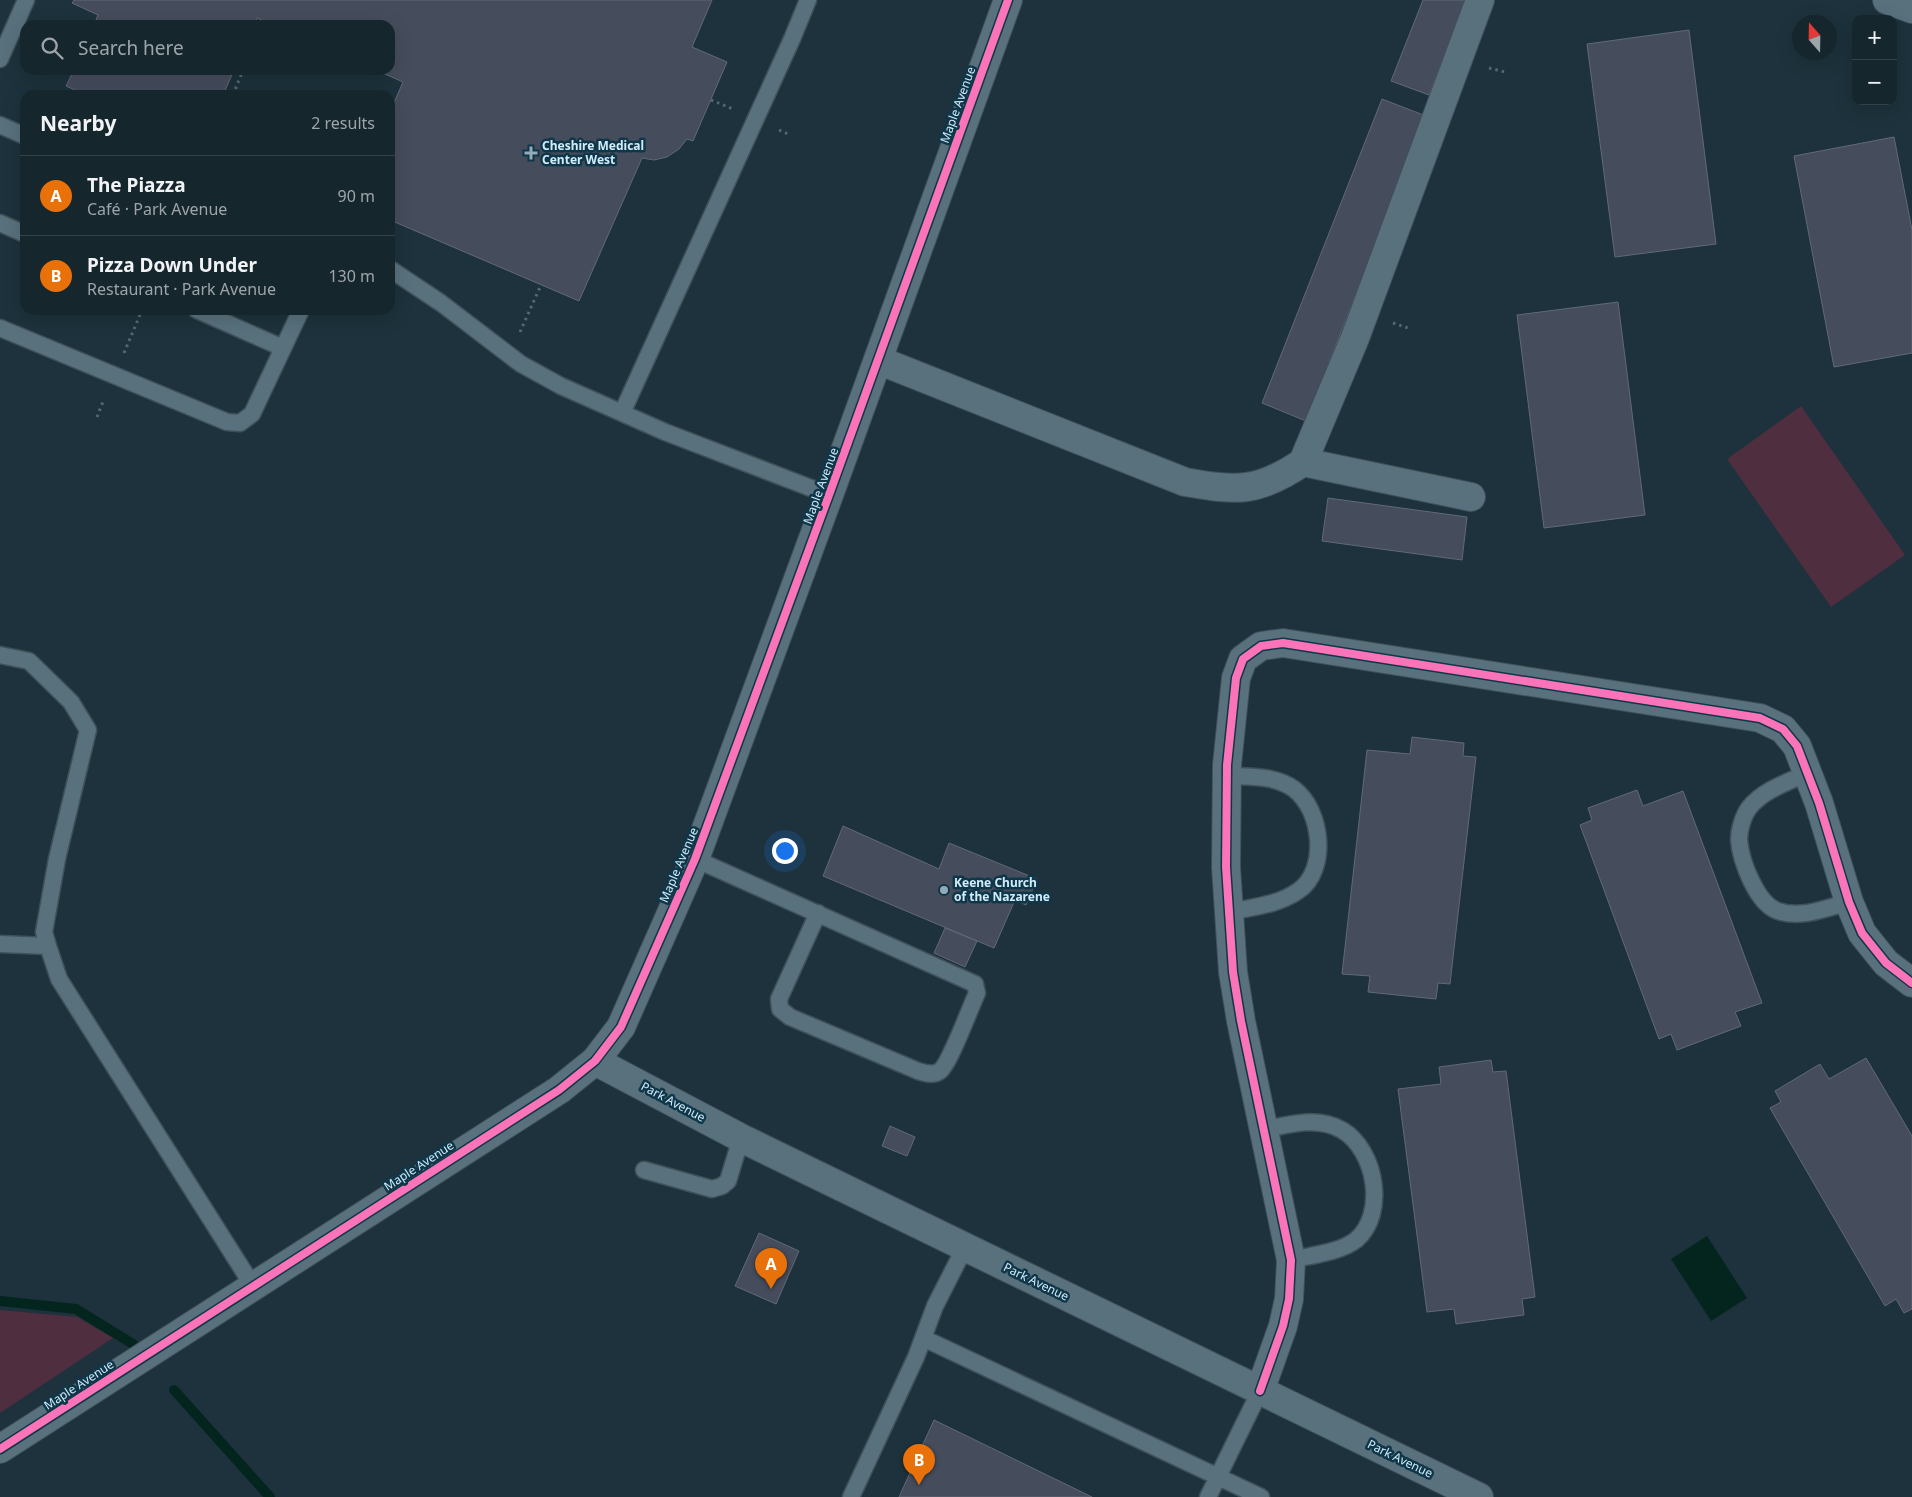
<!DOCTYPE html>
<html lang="en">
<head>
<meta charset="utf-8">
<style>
  :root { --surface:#16262d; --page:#1f2e35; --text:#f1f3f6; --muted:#9ea5aa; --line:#354349; --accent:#d93025 }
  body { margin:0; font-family:"Noto Sans",sans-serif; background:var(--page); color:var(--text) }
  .controls { position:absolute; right:15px; top:15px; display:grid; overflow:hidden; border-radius:10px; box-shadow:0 5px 20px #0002 }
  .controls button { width:45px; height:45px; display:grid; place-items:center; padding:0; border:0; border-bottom:1px solid var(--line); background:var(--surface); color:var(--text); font:25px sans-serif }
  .compass { position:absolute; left:1792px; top:15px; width:45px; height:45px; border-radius:50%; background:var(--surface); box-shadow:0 5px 20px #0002; rotate:340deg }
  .you { position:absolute; left:784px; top:850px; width:18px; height:18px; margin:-12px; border:4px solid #fff; border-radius:50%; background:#1a73e8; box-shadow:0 0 0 8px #1a73e833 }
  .badge { display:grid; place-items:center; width:32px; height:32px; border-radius:50%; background:var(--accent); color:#fff; font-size:16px; font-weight:700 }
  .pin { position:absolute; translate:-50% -41px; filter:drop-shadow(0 1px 2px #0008) }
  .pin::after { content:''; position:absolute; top:26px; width:18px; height:15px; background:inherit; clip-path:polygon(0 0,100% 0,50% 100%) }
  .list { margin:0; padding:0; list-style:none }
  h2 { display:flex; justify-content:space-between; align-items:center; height:65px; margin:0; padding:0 20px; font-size:21px }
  h2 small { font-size:16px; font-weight:400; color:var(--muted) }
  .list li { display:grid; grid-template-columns:32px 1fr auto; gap:15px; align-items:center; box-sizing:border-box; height:80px; padding:0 20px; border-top:1px solid var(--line) }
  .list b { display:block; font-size:19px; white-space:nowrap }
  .list p { margin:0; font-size:16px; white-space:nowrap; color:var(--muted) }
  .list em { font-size:16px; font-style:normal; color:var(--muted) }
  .icon { flex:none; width:28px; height:28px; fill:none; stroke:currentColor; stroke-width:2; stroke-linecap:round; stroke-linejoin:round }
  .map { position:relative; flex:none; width:1912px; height:1497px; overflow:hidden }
  .search { position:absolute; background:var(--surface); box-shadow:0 5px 20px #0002; left:20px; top:20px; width:375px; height:55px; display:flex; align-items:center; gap:12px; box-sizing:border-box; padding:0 18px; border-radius:15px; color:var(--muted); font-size:19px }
  .panel { position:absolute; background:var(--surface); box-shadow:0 5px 20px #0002; left:20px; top:90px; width:375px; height:225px; border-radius:15px }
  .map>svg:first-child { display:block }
</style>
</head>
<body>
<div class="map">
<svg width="1912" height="1497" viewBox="0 0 1912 1497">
  <rect width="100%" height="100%" fill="#1d323c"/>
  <path fill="#4f2e3f" d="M1801,406L1905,555L1831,607L1727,459Z
    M0,1310L77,1317L113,1338L0,1413Z"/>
  <path fill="#04251e" d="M1707,1236L1747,1298L1711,1321L1671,1259Z"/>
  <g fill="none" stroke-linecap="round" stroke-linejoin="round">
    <path stroke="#04251e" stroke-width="10" d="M0,1301L76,1309L133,1344
      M174,1390L270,1497"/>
  </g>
  <path fill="#454c5c" stroke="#616978" d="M74,0H712L692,47L727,62L693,141L687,139L679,149L667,157L654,160L642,158L579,301L390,220V112L403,82L376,70H390V25H273L257,18L254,25H94L98,15L72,3Z
    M1423,0H1466L1429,95L1391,81Z
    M1689,30L1716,244L1615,257L1587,44Z
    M74,70H234L223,95H86L66,86Z
    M1382,99L1426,116L1306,421L1262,403Z
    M1894,137L1912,230V353L1834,367L1794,156Z
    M1618,302L1645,515L1544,528L1517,315Z
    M1328,498L1467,517L1462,560L1322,541Z
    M1412,737L1464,743L1463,756L1476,757L1450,984L1438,983L1436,999L1368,992L1370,976L1342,974L1367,750L1410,754Z
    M1637,790L1643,806L1683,791L1762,1003L1735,1012L1741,1026L1677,1050L1671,1034L1659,1039L1580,825L1592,820L1588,808Z
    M843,826L939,869L949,843L1037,879L1026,905L1015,900L994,948L823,876Z
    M945,928L977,941L965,967L934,953Z
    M1866,1058L1912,1136V1309L1904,1313L1896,1299L1885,1306L1770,1108L1781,1102L1775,1091L1820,1064L1829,1079Z
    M1491,1060L1493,1072L1506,1071L1535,1297L1522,1299L1524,1315L1456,1324L1454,1309L1427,1312L1398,1089L1441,1084L1439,1067Z
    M890,1126L915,1137L907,1156L882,1146Z
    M759,1233L799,1251L776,1304L735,1286Z
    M934,1420L1092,1497H899Z"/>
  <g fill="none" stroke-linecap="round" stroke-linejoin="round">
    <g stroke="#3f5059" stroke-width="19">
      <path id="service" d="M0,59L26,0
        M0,125L25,136
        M0,223L25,234
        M390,269L441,303L521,364L561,386L665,432L829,495
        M197,310L283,348
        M0,328L227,422L240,423L252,414L301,310
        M622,413L792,39L808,0
        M0,655L29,661L71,702L88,730L57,859L44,932L48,946L0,944
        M1808,773C1788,782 1763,790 1749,808C1743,816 1739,830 1739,840C1741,862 1757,904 1778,911C1801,919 1827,908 1849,902
        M1227,776C1249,777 1275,775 1294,789C1322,810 1329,870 1298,891C1278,905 1253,907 1229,912
        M695,859L975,984L977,993C970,1008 950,1063 940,1071C933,1076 925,1073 918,1071L790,1017L780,1009L779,999L818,913
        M48,946L59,979L253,1286
        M1264,1130C1289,1124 1318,1116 1342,1130C1376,1150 1387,1214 1356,1240C1339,1253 1311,1255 1291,1260
        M644,1170L712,1189L722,1186L728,1181L741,1138
        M923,1338L1261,1497
        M851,1497L916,1357L935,1306L965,1247
        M1208,1497L1260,1391"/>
    </g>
    <g stroke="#3f5059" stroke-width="30">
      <path id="minor" d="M1887,0L1912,9
        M878,360L1185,482C1237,491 1258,493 1303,462L1471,497
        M1303,462L1355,338L1480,0
        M595,1061L741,1138L1479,1497
        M1260,1391L1283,1326L1289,1299L1291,1260L1241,1021L1233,972L1226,867L1227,765L1236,678L1243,659L1261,646L1283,643L1760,718L1783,729L1797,746L1819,803L1849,902L1862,933L1886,963L1912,983"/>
    </g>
    <g stroke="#3f5059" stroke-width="30">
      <path id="tertiary" d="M0,1449L559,1090L595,1061L621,1027L695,859L829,495L1008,0"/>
    </g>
    <path stroke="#536872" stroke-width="3" stroke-dasharray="2.5 4" stroke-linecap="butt" d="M261,25L263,21
      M1489,68L1505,72
      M233,95L243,70
      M711,100L733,109
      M779,130L790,135
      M1393,323L1411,329
      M520,332L541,285
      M124,353L142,310
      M97,417L104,399"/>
    <use href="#service" stroke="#58717d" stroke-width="16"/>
    <use href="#minor" stroke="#58717d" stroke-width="28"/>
    <use href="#tertiary" stroke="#58717d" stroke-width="28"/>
    <g stroke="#103749" stroke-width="11">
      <path id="cycleway" d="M1260,1391L1283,1326L1289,1299L1291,1260L1241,1021L1233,972L1226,867L1227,765L1236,678L1243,659L1261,646L1283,643L1760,718L1783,729L1797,746L1819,803L1849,902L1862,933L1886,963L1912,983
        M0,1449L559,1090L595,1061L621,1027L695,859L829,495L1008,0"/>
    </g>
    <use href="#cycleway" stroke="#fb73b8" stroke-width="8"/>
  </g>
  <g fill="#91abb8" stroke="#103749" stroke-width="2">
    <path d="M528.5 145.5h5v5h5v5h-5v5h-5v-5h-5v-5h5z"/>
    <circle cx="944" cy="890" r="5"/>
  </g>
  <g text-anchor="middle" stroke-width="5" stroke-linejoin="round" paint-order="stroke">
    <g font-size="12" fill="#d0ecfb" stroke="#103749">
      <text transform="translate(958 105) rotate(-70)" y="4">Maple Avenue</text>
      <text transform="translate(821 486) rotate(-70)" y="4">Maple Avenue</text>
      <text transform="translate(679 865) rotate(-67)" y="4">Maple Avenue</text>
      <text transform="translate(673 1102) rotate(28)" y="4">Park Avenue</text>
      <text transform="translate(419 1166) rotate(-33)" y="4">Maple Avenue</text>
      <text transform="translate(1036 1282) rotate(26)" y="4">Park Avenue</text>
      <text transform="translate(79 1385) rotate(-33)" y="4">Maple Avenue</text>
      <text transform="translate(1400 1459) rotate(26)" y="4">Park Avenue</text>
    </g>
    <g font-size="12" font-weight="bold" fill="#d0ecfb" stroke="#103749" text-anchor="start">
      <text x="542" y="150">Cheshire Medical<tspan x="542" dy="14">Center West</tspan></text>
      <text x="954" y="887">Keene Church<tspan x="954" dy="14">of the Nazarene</tspan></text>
    </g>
  </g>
</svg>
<div class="controls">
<button>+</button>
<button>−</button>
</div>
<svg class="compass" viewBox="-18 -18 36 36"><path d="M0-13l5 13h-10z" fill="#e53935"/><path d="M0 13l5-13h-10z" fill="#9ea5aa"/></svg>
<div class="you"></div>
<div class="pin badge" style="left:771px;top:1289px;background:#e8710a">A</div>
<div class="pin badge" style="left:919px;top:1485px;background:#e8710a">B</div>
<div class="search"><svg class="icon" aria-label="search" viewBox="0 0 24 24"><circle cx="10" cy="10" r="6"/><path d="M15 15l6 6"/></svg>Search here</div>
<section class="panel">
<h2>Nearby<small>2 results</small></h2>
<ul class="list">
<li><span class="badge" style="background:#e8710a">A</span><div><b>The Piazza</b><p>Café · Park Avenue</p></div><em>90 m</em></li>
<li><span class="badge" style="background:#e8710a">B</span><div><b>Pizza Down Under</b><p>Restaurant · Park Avenue</p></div><em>130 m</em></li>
</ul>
</section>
</div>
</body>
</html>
